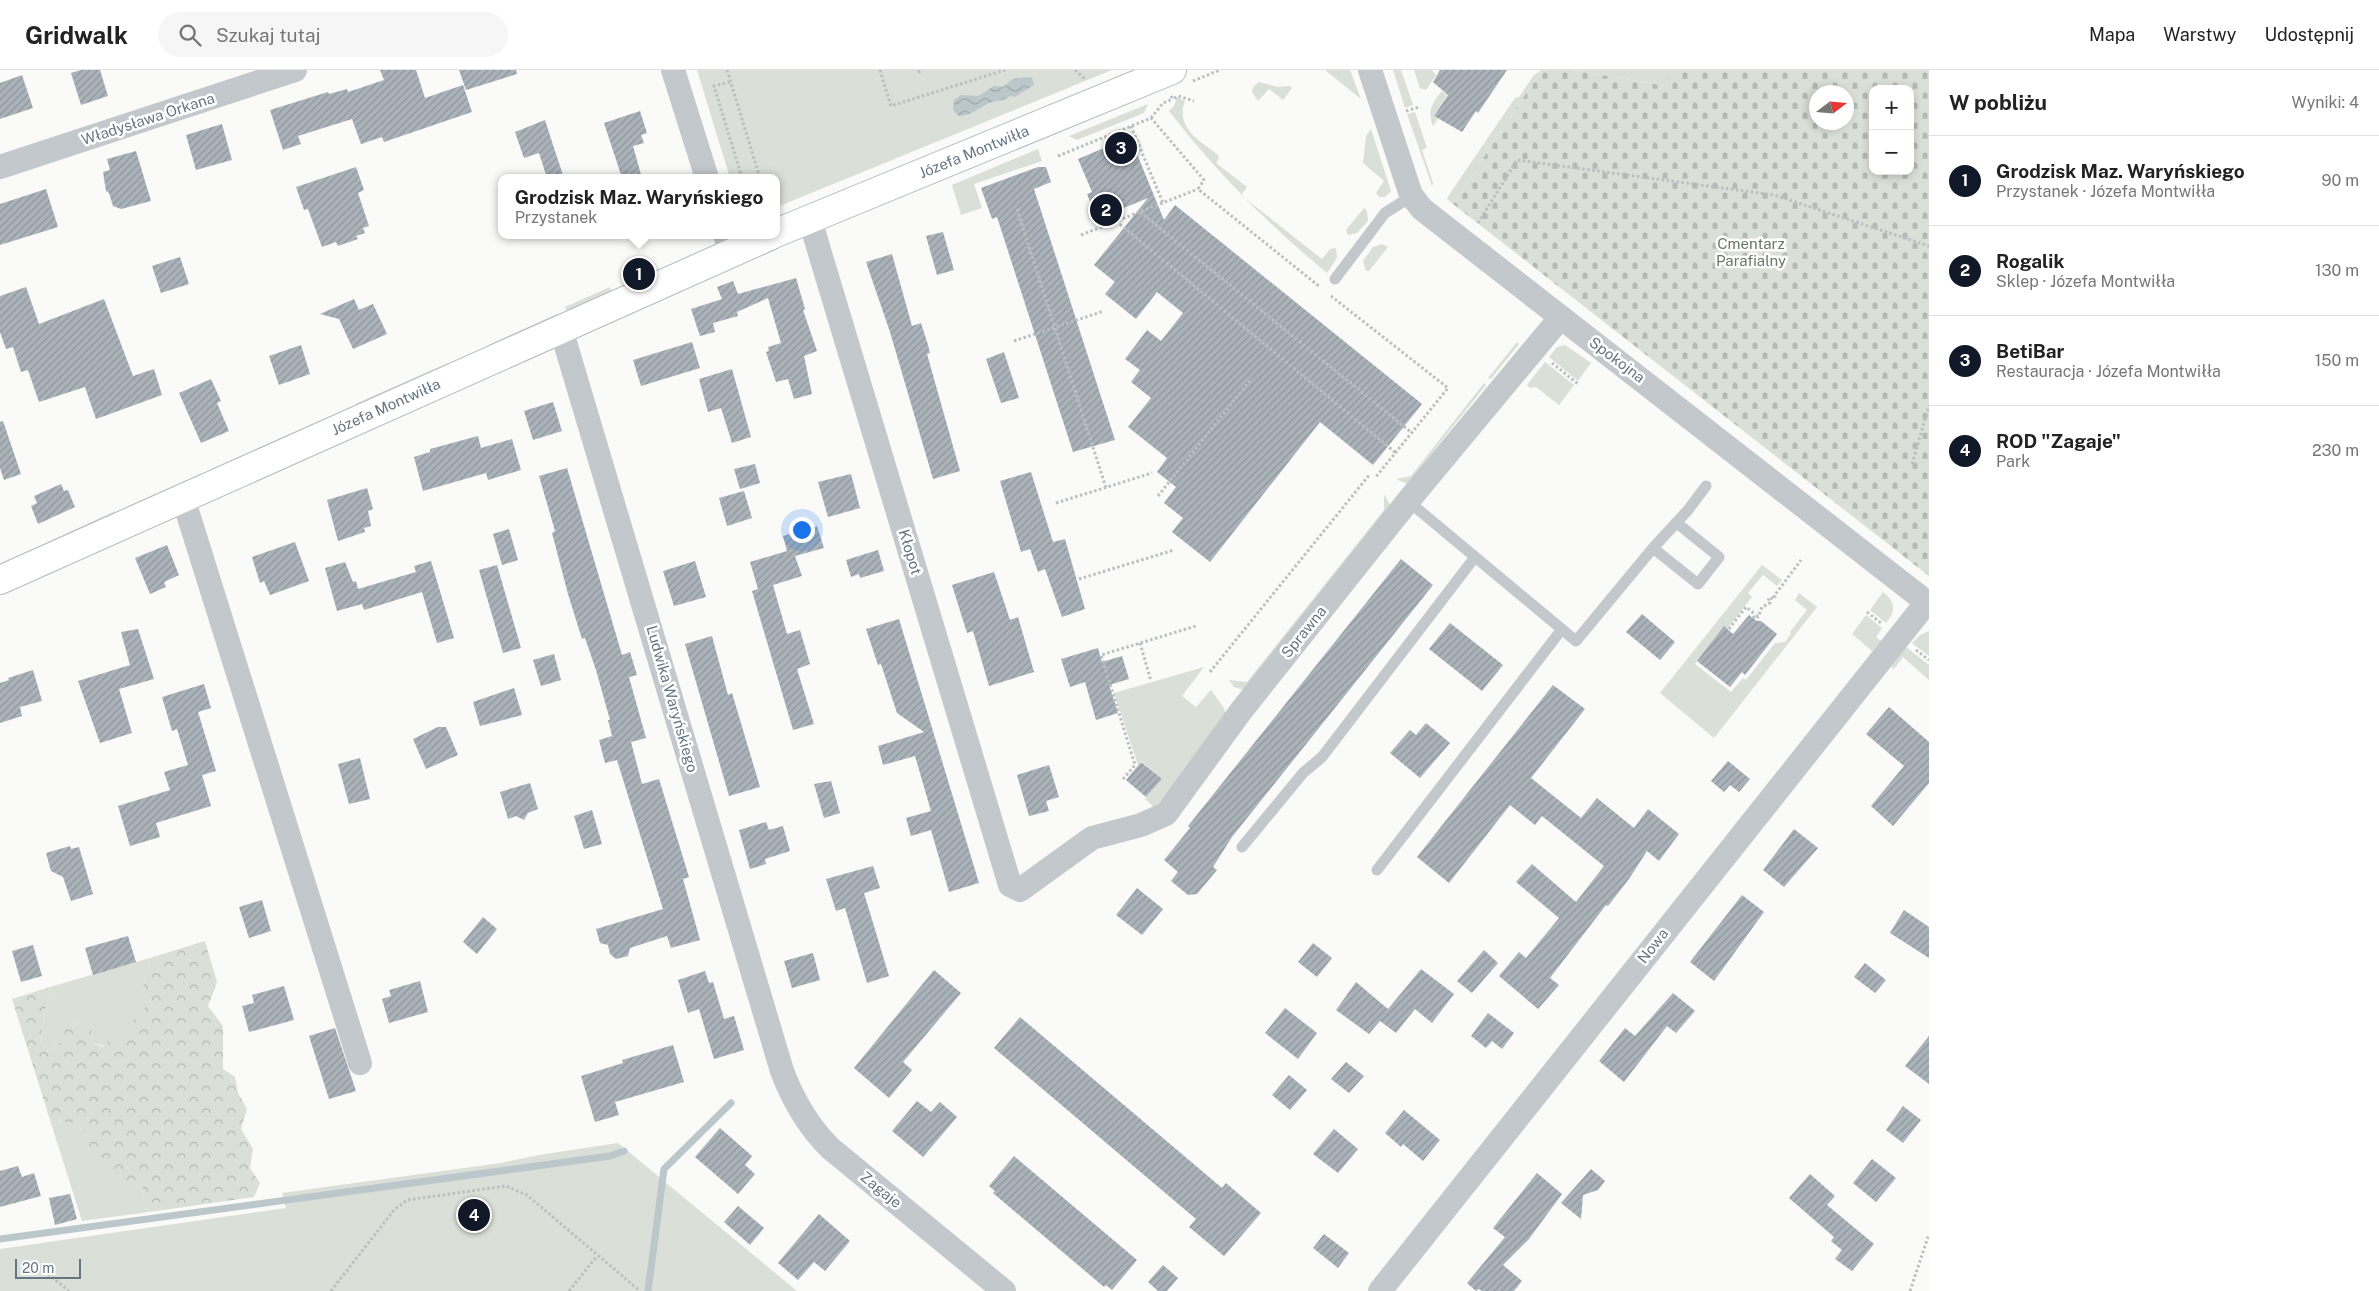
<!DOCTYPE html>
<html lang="pl">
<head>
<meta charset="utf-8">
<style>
  :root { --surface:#fff; --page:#f6f6f6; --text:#222; --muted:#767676; --line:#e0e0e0; --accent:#111827 }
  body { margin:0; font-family:"Public Sans",sans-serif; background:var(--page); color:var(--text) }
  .controls { position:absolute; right:15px; top:15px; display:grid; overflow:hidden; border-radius:10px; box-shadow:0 2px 8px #0003 }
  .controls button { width:45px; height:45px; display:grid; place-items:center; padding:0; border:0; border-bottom:1px solid var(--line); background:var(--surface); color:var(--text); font:25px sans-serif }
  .compass { position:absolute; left:1809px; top:15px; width:45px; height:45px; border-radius:50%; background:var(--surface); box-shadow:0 2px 8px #0003; rotate:74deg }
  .scale { position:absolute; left:15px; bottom:12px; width:66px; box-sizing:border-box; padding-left:5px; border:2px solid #657683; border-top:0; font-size:14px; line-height:18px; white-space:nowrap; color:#657683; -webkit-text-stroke:4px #fff; paint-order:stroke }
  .you { position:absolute; left:801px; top:459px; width:18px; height:18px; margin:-12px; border:4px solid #fff; border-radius:50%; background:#1a73e8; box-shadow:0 0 0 8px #1a73e833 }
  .badge { display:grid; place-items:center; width:32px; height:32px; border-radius:50%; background:var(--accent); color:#fff; font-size:16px; font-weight:700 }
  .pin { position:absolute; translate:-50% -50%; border:2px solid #fff; box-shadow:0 1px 5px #0006 }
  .popup { position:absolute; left:498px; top:104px; width:282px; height:65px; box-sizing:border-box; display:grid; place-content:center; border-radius:10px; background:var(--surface); filter:drop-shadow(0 1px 4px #0005); font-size:16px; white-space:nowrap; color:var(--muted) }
  .popup b { font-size:19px; color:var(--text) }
  .popup::after { content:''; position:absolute; left:50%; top:100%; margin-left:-10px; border:10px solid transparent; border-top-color:var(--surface) }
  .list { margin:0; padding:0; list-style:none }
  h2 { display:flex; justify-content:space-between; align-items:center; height:65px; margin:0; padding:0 20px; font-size:21px }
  h2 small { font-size:16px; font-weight:400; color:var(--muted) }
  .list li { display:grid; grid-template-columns:32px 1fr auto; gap:15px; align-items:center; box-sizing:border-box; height:90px; padding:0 20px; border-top:1px solid var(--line) }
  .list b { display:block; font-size:19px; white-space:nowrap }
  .list p { margin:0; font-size:16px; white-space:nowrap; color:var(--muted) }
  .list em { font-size:16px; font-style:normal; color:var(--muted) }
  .icon { flex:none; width:28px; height:28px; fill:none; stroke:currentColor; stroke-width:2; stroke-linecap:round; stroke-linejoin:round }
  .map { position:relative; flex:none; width:1929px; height:1221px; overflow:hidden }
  header { display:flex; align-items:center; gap:30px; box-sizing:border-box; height:70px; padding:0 25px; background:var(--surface); border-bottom:1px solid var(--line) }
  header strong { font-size:24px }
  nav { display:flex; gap:28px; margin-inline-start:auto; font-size:18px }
  .search { width:350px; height:45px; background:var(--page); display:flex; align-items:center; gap:12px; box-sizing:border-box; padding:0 18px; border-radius:28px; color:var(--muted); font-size:19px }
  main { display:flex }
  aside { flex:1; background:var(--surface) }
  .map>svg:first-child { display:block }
</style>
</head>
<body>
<header>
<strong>Gridwalk</strong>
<div class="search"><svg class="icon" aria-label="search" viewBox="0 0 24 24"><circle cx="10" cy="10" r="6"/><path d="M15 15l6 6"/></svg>Szukaj tutaj</div>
<nav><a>Mapa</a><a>Warstwy</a><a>Udostępnij</a></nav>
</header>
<main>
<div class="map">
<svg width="1929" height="1221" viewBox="0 0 1929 1221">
  <defs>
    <pattern id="forest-crowns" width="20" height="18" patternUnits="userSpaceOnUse" patternTransform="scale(1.25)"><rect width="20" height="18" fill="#dadfd7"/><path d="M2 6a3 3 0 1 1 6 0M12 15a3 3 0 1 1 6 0" fill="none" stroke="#b4b9b4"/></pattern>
    <pattern id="cemetery-stones" width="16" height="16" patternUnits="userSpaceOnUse" patternTransform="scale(1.25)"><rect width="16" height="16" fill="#dadfd7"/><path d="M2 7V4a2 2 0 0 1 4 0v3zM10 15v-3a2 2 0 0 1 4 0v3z" fill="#b4b9b4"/></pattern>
    <pattern id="water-waves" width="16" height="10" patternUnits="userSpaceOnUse" patternTransform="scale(1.25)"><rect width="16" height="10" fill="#bbc7cb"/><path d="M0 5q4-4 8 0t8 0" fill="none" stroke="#9ca6aa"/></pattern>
    <pattern id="building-hatch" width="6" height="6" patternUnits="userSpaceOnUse" patternTransform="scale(1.25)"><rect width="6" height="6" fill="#aab3b9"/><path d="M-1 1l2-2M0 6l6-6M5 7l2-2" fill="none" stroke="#8e969c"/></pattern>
  </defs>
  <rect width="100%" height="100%" fill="#fafaf8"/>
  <path fill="#dadfd7" d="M697,0H1112L777,137L776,108H730Z
    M1325,0H1350L1361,29Z
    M1393,0H1401L1413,35L1405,38Z
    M1414,0H1432L1436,5L1426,20L1420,18Z
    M1542,0H1547L1539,4L1453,134L1447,129L1449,125L1515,28L1519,27L1534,5Z
    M1572,0H1668L1666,16Z
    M1259,12L1278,17L1290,16L1292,18L1283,30L1269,19L1258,31L1252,22L1253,17Z
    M1442,21L1447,25L1434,46L1438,49L1433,56C1427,41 1432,33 1442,21Z
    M1177,27L1185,31C1175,58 1199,70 1218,85L1219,88L1216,93L1247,117L1241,125L1322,189L1330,179L1336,178L1337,188L1327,203C1268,154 1216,102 1169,41L1174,36Z
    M1148,34L1144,43L1077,70L1069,66Z
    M1415,42L1427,78L1422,80L1433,113L1432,116L1407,44Z
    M1371,59L1391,121L1385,127H1379L1376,123L1384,111L1363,93L1366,66Z
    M1038,79L1042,91L974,114L982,138L961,145L952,115Z
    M1364,138L1367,141L1368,151L1357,163L1348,165L1346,160Z
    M1382,174L1388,177L1369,201H1366L1363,191L1373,177Z
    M610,217L612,223L571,242L567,241L565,237Z
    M557,244L555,249L492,277L488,275Z
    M1517,272L1519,274L1491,309L1488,308Z
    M1565,275L1591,293L1578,311L1549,287L1557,277Z
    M1545,292L1574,315L1559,335L1536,317L1530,318L1527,315Z
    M448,293L446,297L360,336L355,334Z
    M1484,313L1486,315L1407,414L1396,409L1411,406Z
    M326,348L323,352L215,401L211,399Z
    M200,404L199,408L132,438L128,436Z
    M1384,424L1391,436L1244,620L1234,617L1229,610L1247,612L1384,440Z
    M115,441L114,446L34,482L31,480Z
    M1762,495L1782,510L1777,516L1763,505L1748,523L1752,527L1727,559L1724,556L1695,594L1731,622L1743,608L1746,610L1775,573L1785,572L1791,564L1790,562L1807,540L1795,530L1799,523L1817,537L1714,668L1660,623Z
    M1883,522C1896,532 1896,541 1886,553L1870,540Z
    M1866,545L1882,558L1876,567L1881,571L1872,581L1852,564Z
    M1929,561V586L1912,573L1920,565Z
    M1906,577L1929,595V610L1903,587L1894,599L1891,597Z
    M1204,597L1182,626L1196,637L1211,620L1224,638L1226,646L1155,738L1145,729L1162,709L1141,691L1138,695L1114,623Z
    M150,888L142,922L152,933L123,971L118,980L93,973L91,955L69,953L60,973L47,982L40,970L50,917Z
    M50,1050L76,1054L86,1066L113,1087L125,1111H143L142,1128L149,1142L82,1151Z
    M618,1073L797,1221H0V1179L286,1138L282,1123L501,1093L539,1085Z"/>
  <path fill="url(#forest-crowns)" d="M205,871L217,912L208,936L223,956V999L235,1007L238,1023L247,1039L241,1059L253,1079L250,1098L260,1113L254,1127L149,1142L142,1128L143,1111H125L113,1106V1087L96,1090L85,1075L86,1065L76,1054L50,1050L12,929L50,917L40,970L47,982L60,973L68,953L91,954L93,973L103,977L108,971L118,980C128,961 132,944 152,933L142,922L150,888Z"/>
  <path fill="url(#cemetery-stones)" fill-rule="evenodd" d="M1547,0H1572L1666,16L1668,0H1929V506L1453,134L1539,4ZM1873,19H1910V101H1873ZM1816,22H1846V52H1816Z"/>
  <path fill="url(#water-waves)" d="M1026,7L1032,8L1034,15L1015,27L1010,26C1003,32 997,30 989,33C979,38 970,46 959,46L953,40L954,30L961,25L978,26L994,16L1003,17L1013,9Z"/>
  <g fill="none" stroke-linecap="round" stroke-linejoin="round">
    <path stroke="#bbc7cb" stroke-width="7" d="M0,1169L610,1086L624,1081
      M648,1221L664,1099L731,1033"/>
  </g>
  <path fill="url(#building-hatch)" d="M81,0H100L108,26L81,35L71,3Z
    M380,0H416L425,28L463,15L472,42L384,72L382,67L361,74L352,49L298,66L301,74L283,80L270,40L328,22L329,24L347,19L348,22L384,10Z
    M459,0H516L517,4L466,20Z
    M1440,0H1507L1478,43L1476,41L1462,62L1434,46L1448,25L1433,12Z
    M22,5L33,38L0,49V13Z
    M640,41L647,63L641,65L644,73L633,76L642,108H622L604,53Z
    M545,50L554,78L564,108H547L539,83L524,88L515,62Z
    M222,54L232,90L196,100L186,65Z
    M1130,67L1164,150L1175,135L1422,334L1373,395L1320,352L1210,492L1172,462L1183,448L1164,433L1176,417L1157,402L1167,388L1128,357L1151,328L1131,312L1140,300L1125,289L1147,260L1161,271L1183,243L1157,222L1136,249L1105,224L1115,212L1094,195L1148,128L1097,149L1087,124L1092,122L1078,89Z
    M136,81L151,131L121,139L113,136L109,123L106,121L103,102L110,100L107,89Z
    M356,97L364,120L358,123L369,156L363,158L365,163L356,166L358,169L338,176L336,172L322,177L308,139L304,140L296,117Z
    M1038,97H1046L1051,112L1034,119L1115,370L1073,382L997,147L992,149L981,118Z
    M46,119L58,157L0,175V134Z
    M943,162L954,200L937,205L926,166Z
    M892,184L912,256L921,253L928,275L930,283L927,284L960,401L933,409L890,262L866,192Z
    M180,187L189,214L161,223L152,196Z
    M796,208L805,239L803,240L817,281L804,286L812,324L794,329L788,309L776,312L766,282L769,281L768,277L781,273L768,228L737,242L738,246L713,253L715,262L700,266L691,239L722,229L717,217L733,211L738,224Z
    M26,217L39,254L104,229L133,306L154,299L162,325L96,349L85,317L39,332L28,300L21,302L13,277L6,279L0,262V226Z
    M354,229L359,240L373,234L387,264L353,279L339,249L320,244Z
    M692,272L700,298L641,316L633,290Z
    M301,275L310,304L279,315L269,286Z
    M1004,282L1019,328L1001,333L986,289Z
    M732,299L751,367L732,373L721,338L708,342L699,309Z
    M211,309L221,331L217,333L229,361L201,373L179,323Z
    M553,332L562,361L533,370L524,341Z
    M3,351L21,404L4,410L0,398V352Z
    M478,366L481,378L512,369L521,400L488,410L486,403L423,421L414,387L430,382V379Z
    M755,394L760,413L740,419L734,399Z
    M567,398L622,585L630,582L637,605L629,607L646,668L631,672L642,714L659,709L689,807L683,809L700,870L671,878L667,866L630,878L628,886L616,889L610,884L608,875L600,873L596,859L663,839L617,690L605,693L599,670L612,666L608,650H610L596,600L585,568L582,569L568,524L552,463L555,461L539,406Z
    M1031,402L1053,472L1065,469L1085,539L1062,547L1045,499L1038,502L1030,479L1021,482L1000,411Z
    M851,404L860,438L828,447L818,412Z
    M61,414L64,421L68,420L75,437L38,454L31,436L37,433L34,426Z
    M367,418L373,439L368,441L371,456L364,458L365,462L338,471L327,430Z
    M744,421L752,448L727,456L719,428Z
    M817,456L824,478L795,486L802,506L773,515L787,564L800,560L810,594L797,599L814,654L793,660L752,521L758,519L750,492L787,481L783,466Z
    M509,459L518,490L502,495L493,464Z
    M295,472L309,511L270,525L264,511L260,513L252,487Z
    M167,475L179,505L164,512L166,517L150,524L135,488Z
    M878,480L884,501L860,508L859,504L851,507L846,490Z
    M1401,489L1433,515L1232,767L1213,797L1217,800L1197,824L1188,825L1171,811L1178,802L1164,790L1190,758L1188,756Z
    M431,491L454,568L437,573L422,522L364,540L362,534L337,541L325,498L345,492L353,512L356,511L358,519L416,502L414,496Z
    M695,491L706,527L674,536L663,501Z
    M497,495L521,578L503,583L479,500Z
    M994,502L1010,550L1018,547L1034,602L989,616L973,561L967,563L952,515Z
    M1642,544L1675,572L1660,590L1626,562Z
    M1749,545L1757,551H1761L1777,564L1745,605L1742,602L1730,617L1697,591L1724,556L1733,564Z
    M899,549L979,813L949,822L931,760L911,766L906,748L931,741L915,686L883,695L878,676L924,662L897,643L881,594L878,595L866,559Z
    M1450,553L1503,595L1482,621L1429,579Z
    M138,559L154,609L119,619L132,663L100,673L78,611L130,595L121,562Z
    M712,566L728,625L732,623L760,717L729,726L685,574Z
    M1098,578L1102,592L1122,586L1129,609L1109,615L1118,643L1096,650L1085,612L1070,617L1061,589Z
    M554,584L561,610L541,616L533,590Z
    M33,600L42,631L20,637L22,646L0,653V613L9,610L8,608Z
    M204,614L211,638L198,642L216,701L202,705L211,736L156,753L160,767L130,776L118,736L170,720L164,702L188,695L177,659L172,661L162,627Z
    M1553,615L1585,639L1531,708L1581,748L1597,728L1634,758L1648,739L1679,764L1659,791L1647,781L1629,809L1608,836L1606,835L1550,908L1559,915L1538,939L1499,906L1519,882L1526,888L1559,848L1516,812L1532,794L1576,832L1604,796L1542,746L1535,755L1510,735L1449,813L1417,787Z
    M514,618L522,645L480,656L473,632Z
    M1889,637L1929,672V713L1893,756L1871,736L1904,696L1866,664Z
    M1426,653L1450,673L1420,708L1390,683L1410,660L1416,665Z
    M438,657H446L458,685L426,699L413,669Z
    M360,688L370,729L349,734L338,694Z
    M1728,691L1750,709L1739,722L1730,715L1724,722L1711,711Z
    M1141,692L1162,709L1146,727L1126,710Z
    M1049,695L1059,727L1046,731L1049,741L1029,746L1017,705Z
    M831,711L840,743L824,748L814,714Z
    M530,713L538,739L528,743L524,750L516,746L508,749L500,722Z
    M592,740L602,774L584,779L574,746Z
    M766,752L769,760L783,756L790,781L765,789L766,794L750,799L739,760Z
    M1794,759L1818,778L1784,817L1763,800Z
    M70,776L71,779L79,777L93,824L71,831L63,807L51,801L46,783Z
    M873,796L880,818L864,823L889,906L867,913L845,838L836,841L826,809Z
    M1137,818L1163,839L1142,865L1116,845Z
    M1742,825L1764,842L1714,911L1690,892Z
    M262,830L271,861L249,868L239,837Z
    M1904,840L1929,857V888L1890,863Z
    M483,847L497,859L477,884L463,872Z
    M128,866L136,892L93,905L85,878Z
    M1313,873L1332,888L1317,907L1298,892Z
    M33,875L42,906L21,912L12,881Z
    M1484,880L1498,893L1472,923L1457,911Z
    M813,883L820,910L792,918L784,891Z
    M1865,893L1886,910L1875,923L1854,907Z
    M1421,899L1454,924L1432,953L1415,939L1396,963L1380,951L1369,964L1336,940L1356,912L1388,939Z
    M934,900L961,923L903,992L912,1000L889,1028L854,998Z
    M705,901L709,913L713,912L724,949L734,946L744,980L714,989L699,939L688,943L678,910Z
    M420,911L428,942L389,953L382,929L391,926L389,920Z
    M284,916L294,950L249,962L242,936L254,933L252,925Z
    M1673,923L1695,941L1676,963L1667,956L1624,1012L1599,991L1625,958L1635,966Z
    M1285,938L1317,963L1298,989L1265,963Z
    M1488,943L1514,963L1502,979L1492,971L1486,978L1471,966Z
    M1020,947L1222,1118L1226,1113L1261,1143L1224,1186L1189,1157L1196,1149L994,978Z
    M335,958L356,1021L329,1029L309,966Z
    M1929,966V1014L1905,996Z
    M673,975L684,1012L615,1032L619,1045L595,1052L581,1006L623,993L622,990Z
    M1346,992L1364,1006L1349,1023L1331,1009Z
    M1289,1005L1307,1020L1290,1040L1272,1025Z
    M917,1031L931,1042L940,1032L957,1047L923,1087L892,1061Z
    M1903,1036L1921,1050L1903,1073L1886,1060Z
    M1404,1040L1440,1070L1423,1091L1403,1074L1401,1077L1385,1063Z
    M720,1058L752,1086L745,1095L755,1104L738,1124L695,1087Z
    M1334,1059L1358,1079L1338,1103L1313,1084Z
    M1014,1086L1137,1190L1112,1220L1106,1215L1104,1217L993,1123L995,1121L989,1116Z
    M1872,1089L1896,1108L1876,1132L1853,1113Z
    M18,1096L22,1107L34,1103L41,1126L0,1137V1101Z
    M1591,1099L1605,1111L1598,1120L1583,1125L1581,1149L1561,1133Z
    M1537,1103L1562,1124L1529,1169L1503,1195L1522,1211L1514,1221H1482L1479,1219L1476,1221L1467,1213L1505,1167L1493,1158Z
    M1810,1104L1835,1126L1827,1135L1874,1174L1852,1201L1835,1189L1842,1180L1831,1171L1834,1167L1789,1128Z
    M70,1124L77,1149L55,1155L49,1128Z
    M738,1136L764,1158L750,1175L724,1152Z
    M819,1144L850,1171L825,1201L814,1192L798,1210L778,1193Z
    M1324,1164L1349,1183L1338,1198L1313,1178Z
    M1163,1195L1178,1208L1167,1221H1158L1148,1212Z"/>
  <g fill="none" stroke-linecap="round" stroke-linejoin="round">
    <g stroke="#b3babf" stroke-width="30">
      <path id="secondary" d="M776,163L1172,0
        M0,510L772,165"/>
    </g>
    <path stroke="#bbbfc2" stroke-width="3" stroke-dasharray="2.5 2.5" stroke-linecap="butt" d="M727,0L760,108
      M880,0L891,36L1005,0
      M1075,0L1086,10
      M918,2L923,0
      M1193,11L1220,0
      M730,12L714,16L742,108
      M1171,26L1173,29L1178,26L1194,31
      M1406,41L1419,37
      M1151,48L1163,33L1173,29
      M1131,56L1163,133
      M1058,86L1151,48L1204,110L1198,119L1320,217
      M1017,139L1106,418
      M1140,142L1412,363
      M1116,151L1396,383
      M1478,153L1517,90L1774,125L1929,176
      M1081,165L1198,119
      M1331,226L1448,318L1375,408
      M1014,271L1104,241
      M1552,293L1578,314
      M1912,394L1929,336
      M1158,426L1252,308
      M1056,433L1152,403
      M1079,509L1174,480
      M1867,542L1881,553
      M1753,548L1756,545L1758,547L1762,537L1770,533L1768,531L1770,527L1773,529L1775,527L1774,526L1801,490
      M1729,559L1746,537L1756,545
      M1140,573L1151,611
      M1916,580L1929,590
      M1210,602L1370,404
      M1123,709L1135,695L1101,585L1196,556
      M48,1204L69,1221
      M331,1221L394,1140L407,1130L506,1116L527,1125L640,1221
      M569,1221L597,1186
      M1910,1221L1929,1164"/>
    <path stroke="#c3c8cc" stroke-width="11" d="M1335,209L1385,143L1412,126
      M1408,431L1576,571L1653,478L1688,440L1706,416
      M1653,478L1698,514L1719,487L1677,453
      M1242,777L1303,703L1322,687L1475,487
      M1377,800L1562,559"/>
    <path stroke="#c3c8cc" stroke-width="24" d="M673,0L707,108
      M1370,0L1411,125L1422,139L1929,534
      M0,97L295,0
      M810,150L1010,815L1020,820L1092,768L1141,755L1166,744L1241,641L1408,431L1561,247
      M725,165L731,182
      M561,259L782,1001C793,1030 808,1056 830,1078L1004,1221
      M183,428L360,993
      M1380,1221L1927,532"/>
    <use href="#secondary" stroke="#fff" stroke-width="28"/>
  </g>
  <g text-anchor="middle" stroke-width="5" stroke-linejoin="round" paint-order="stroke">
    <g font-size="15" fill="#657683" stroke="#fff">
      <text transform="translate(148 49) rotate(-18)" y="5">Władysława Orkana</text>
      <text transform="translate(974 82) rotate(-22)" y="5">Józefa Montwiłła</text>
      <text transform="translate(1617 290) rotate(37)" y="5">Spokojna</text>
      <text transform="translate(386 337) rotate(-24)" y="5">Józefa Montwiłła</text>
      <text transform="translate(910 482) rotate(73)" y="5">Kłopot</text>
      <text transform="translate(1304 562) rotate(-51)" y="5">Sprawna</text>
      <text transform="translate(672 629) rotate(74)" y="5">Ludwika Waryńskiego</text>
      <text transform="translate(1653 876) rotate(-52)" y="5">Nowa</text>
      <text transform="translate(881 1120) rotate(39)" y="5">Zagaje</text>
    </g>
    <g font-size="15" fill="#687a64" stroke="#fff">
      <text x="1751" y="179">Cmentarz<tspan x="1751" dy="17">Parafialny</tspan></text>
    </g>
  </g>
</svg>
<div class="controls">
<button>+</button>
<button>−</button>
</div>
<svg class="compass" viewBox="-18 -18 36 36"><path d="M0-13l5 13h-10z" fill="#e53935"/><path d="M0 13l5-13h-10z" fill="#767676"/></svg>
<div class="scale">20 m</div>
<div class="you"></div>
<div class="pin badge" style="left:639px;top:204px">1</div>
<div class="popup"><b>Grodzisk Maz. Waryńskiego</b>Przystanek</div>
<div class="pin badge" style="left:1106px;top:140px">2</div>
<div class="pin badge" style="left:1121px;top:78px">3</div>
<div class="pin badge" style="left:474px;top:1145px">4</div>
</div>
<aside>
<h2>W pobliżu<small>Wyniki: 4</small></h2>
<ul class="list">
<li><span class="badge">1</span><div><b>Grodzisk Maz. Waryńskiego</b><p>Przystanek · Józefa Montwiłła</p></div><em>90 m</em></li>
<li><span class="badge">2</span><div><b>Rogalik</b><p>Sklep · Józefa Montwiłła</p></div><em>130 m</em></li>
<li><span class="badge">3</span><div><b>BetiBar</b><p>Restauracja · Józefa Montwiłła</p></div><em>150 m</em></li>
<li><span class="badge">4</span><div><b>ROD &quot;Zagaje&quot;</b><p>Park</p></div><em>230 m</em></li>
</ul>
</aside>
</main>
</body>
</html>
